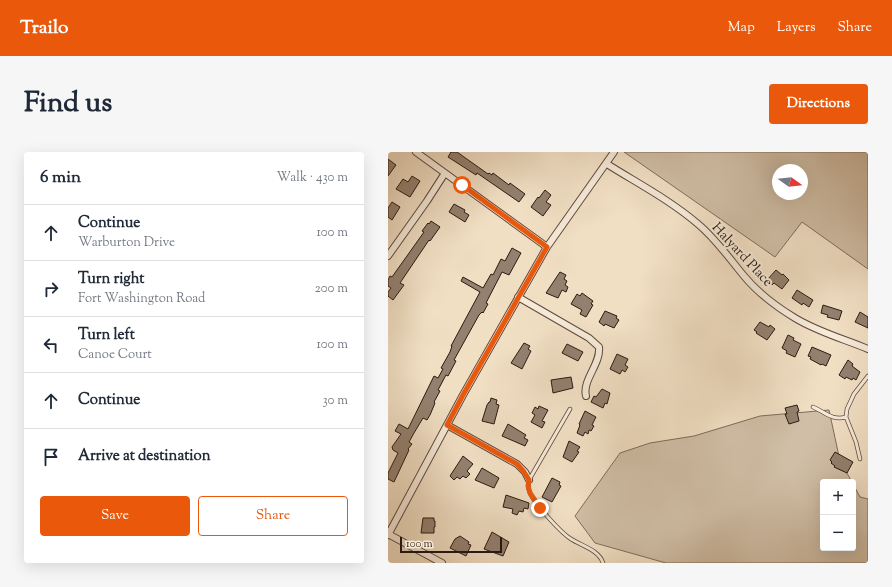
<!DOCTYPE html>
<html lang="en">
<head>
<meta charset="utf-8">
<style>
  :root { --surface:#fff; --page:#f6f6f7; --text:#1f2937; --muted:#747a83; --line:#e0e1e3; --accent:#ea580c }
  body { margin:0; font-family:"Sorts Mill Goudy",serif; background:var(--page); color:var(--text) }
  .controls { position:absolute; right:12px; bottom:12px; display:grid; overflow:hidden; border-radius:4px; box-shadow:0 4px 16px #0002 }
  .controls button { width:36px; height:36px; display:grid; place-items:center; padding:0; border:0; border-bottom:1px solid var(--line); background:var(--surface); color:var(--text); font:20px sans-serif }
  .compass { position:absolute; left:384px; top:12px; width:36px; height:36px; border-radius:50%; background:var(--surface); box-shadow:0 4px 16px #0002; rotate:105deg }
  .scale { position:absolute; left:12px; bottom:10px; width:102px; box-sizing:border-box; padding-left:4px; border:2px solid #2d1a12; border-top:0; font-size:11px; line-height:14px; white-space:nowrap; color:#2d1a12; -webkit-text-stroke:3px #f6ead9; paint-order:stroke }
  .stop { position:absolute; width:12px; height:12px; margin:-9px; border:3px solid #ea580c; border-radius:50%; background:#fff }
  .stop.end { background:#ea580c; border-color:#fff; box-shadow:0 1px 4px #0008 }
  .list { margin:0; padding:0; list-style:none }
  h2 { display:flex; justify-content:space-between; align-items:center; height:52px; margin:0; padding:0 16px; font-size:17px }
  h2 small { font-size:13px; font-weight:400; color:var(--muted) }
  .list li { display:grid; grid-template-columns:26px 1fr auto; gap:12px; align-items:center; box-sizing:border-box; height:56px; padding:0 16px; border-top:1px solid var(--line) }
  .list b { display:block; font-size:15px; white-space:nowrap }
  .list p { margin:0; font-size:13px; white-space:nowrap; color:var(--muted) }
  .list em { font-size:13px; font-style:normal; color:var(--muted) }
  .actions { display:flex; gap:8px; padding:12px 16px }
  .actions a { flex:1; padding:9px 0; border:1px solid var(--accent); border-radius:4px; text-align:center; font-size:14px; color:var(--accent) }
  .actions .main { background:var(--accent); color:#fff }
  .icon { flex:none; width:22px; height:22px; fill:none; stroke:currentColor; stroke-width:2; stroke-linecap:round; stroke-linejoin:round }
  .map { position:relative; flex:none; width:480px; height:411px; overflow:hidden; border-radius:4px }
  header { display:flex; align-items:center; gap:24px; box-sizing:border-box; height:56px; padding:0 20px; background:var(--accent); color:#fff }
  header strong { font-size:19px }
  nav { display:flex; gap:22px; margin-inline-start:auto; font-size:14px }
  .intro { display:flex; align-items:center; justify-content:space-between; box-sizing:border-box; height:96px; padding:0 24px }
  h1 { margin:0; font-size:28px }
  .button { padding:10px 18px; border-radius:4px; background:var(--accent); color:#fff; font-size:14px; font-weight:700 }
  main { display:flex; gap:24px; padding:0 24px }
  aside { flex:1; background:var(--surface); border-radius:4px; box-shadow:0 4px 16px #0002 }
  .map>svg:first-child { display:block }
</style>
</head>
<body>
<header>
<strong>Trailo</strong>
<nav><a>Map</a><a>Layers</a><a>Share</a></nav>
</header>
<div class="intro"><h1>Find us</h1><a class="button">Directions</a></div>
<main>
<aside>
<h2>6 min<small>Walk · 430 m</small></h2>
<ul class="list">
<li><svg class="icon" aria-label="ahead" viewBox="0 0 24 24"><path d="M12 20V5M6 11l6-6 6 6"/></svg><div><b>Continue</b><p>Warburton Drive</p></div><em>100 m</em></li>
<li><svg class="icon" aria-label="right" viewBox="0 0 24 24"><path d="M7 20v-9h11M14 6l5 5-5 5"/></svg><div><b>Turn right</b><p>Fort Washington Road</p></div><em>200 m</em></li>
<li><svg class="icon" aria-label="left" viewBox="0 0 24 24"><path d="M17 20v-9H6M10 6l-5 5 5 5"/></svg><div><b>Turn left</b><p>Canoe Court</p></div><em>100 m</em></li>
<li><svg class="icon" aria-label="ahead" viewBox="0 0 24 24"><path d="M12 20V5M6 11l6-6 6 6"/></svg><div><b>Continue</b></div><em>30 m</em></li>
<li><svg class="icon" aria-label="arrive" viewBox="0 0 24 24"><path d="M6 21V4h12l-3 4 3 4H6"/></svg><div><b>Arrive at destination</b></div></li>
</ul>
<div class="actions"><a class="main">Save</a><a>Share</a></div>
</aside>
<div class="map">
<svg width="480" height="411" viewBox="0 0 480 411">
  <rect width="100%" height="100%" fill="#f1dfc4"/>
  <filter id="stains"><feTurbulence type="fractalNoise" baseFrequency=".005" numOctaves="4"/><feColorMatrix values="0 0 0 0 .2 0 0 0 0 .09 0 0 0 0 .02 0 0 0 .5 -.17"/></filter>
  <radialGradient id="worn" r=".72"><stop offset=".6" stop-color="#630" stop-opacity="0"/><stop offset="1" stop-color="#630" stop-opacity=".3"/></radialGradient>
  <path fill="#d0bea6" stroke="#7e6c5c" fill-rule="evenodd" d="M236,0H480V117L414,70L387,105ZM390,18H414V42H390Z
    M441,258L452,309L464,330H435V396H465V332L472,345L480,347V411H278L207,391L187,364L232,301L262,291L306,284L372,264Z"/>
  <path fill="#93806f" stroke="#2d1a12" d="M63,0H69L100,22L101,21L104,23L105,21L121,33L122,31L137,42L131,50L89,21L88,23L60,5Z
    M0,7L8,13L0,24Z
    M24,24L32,29L22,45L8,37L15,27L20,30Z
    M157,38L163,43L158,50L163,53L155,64L143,55L150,45L151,46Z
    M4,50L12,55L4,68L0,65V56Z
    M66,52L77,58L76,60L81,63L77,70L61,60Z
    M43,69L52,75L42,89L41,88L12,131L16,133L5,148L0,144V140L3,136L0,134V128L2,124L4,125L36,80L34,79L40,71L41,72Z
    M124,96L133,101L121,123L114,120L98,151L100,152L95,161L94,160L91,163L66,208L68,209L60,224L58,223L50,238L52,239L46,250L47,251L42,263L39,268L35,266L26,281L21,290L24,292L20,297L21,298L6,330L0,327V321L10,301L5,298L4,295L13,282L7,279L11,272L20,277L46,224L50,226L55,217L53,216L62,200L64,194H63L92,140L73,129L75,125L95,136L103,122L105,123L113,107L117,109Z
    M388,118L394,123L395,122L401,128L394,137L386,131L384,133L379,128Z
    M172,120L178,123L176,127L179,129L177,133L180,135L178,140L174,138L170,146L158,141Z
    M409,138L425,148L421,155L415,151L414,153L404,146Z
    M194,141L205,149L203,152L205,153L198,165L192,162L194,158L183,152L189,142L192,144Z
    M435,153L454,159L451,168L439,165L440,163L433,161Z
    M217,159L229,164L228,166L231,168L226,176L217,172L216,174L211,170Z
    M472,160L480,165V176L467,170Z
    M372,170L381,175L382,173L387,177L379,188L368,181L369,180L366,178Z
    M400,183L406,186L405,188L413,192L407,205L398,201L399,199L394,196Z
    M136,191L142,194L140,197L143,199L134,217L123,211Z
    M179,192L195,200L190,209L174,201Z
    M424,195L443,203L438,214L434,212L433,213L422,207L423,205L420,204Z
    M229,202L240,207L237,213L240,215L237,220L234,218L232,222L222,217Z
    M460,208L465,212L464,214L472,220L468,228L465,226L464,228L458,225L457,227L451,223Z
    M183,225L185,236L165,241L163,228Z
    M214,237L222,241L219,252L217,251L215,256L203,250L206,244L208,245Z
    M103,246L109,248L108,252L111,253L106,272L94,269L99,253L101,250H102Z
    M409,253L411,259L409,260L411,269L401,272L397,262H399L397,256Z
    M151,254L160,258L154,269L157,270L154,276L143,270L147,263L144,261L147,255L150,257Z
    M197,259L208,265L204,273L206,274L203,279L201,278L200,282L197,280L195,284L189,281L192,273L191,272Z
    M120,272L138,283L136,286L140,288L137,294L114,284Z
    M181,289L192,295L189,299L191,300L184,310L175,305Z
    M447,300L465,310L459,321L446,315L447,314L443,311L444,310L442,308Z
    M75,304L85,312L79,319L82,322L78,326L75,324L72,327L69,325L66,328L62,324Z
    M94,316L111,326L106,336L87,328Z
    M164,326L172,330L171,333L173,334L164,350L154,345Z
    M118,343L141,351L140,357L136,356L135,360L131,359L129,363L124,361L125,357L115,355Z
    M35,366H46V369H47V375H46V381H33Z
    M104,380L121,390L115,404L96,397Z
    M72,384L81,390L80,392L83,393L78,404L62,396L67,387Z"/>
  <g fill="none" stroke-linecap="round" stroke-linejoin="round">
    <g stroke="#5e4b3e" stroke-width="4.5">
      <path id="lane" d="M425,255C437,260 444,269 458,265
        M182,257L141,328C140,333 140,337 142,341C147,352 173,381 183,387C194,394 211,398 215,411
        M472,307L468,290L458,265L459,257L466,242L480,224"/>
    </g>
    <g stroke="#5e4b3e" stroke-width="8">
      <path id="street" d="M28,0L159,95
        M219,12C249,31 282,48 310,72C328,87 341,106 356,124C370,141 389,155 407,166C430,180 456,187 480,197
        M0,104L39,49L57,21
        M130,145L201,186L211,195C213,212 194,228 198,244
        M59,273L129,312L137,320L141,328
        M0,382L54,411
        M0,383L75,243L159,95L226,0"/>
    </g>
    <use href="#lane" stroke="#f6ead9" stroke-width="3"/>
    <use href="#street" stroke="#f6ead9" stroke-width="6"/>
  </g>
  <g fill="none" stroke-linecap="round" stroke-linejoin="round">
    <path stroke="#ea580c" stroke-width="5" d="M74,33L159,95L75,243L59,273L129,312L136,320L141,328L140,334L142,341L152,356"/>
  </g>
  <g text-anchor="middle" stroke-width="4" stroke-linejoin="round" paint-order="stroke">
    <g font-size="14" fill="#2d1a12" stroke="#f6ead9">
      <text transform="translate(355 102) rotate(47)" y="5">Halyard Place</text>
    </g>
  </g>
  <rect width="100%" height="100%" filter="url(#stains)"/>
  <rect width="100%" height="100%" fill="url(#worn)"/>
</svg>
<div class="controls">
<button>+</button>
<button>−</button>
</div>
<svg class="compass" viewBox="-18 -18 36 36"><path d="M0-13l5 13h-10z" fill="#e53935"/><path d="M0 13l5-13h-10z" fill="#747a83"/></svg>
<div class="scale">100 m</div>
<div class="stop" style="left:74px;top:33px"></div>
<div class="stop end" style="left:152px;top:356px"></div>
</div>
</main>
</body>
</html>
